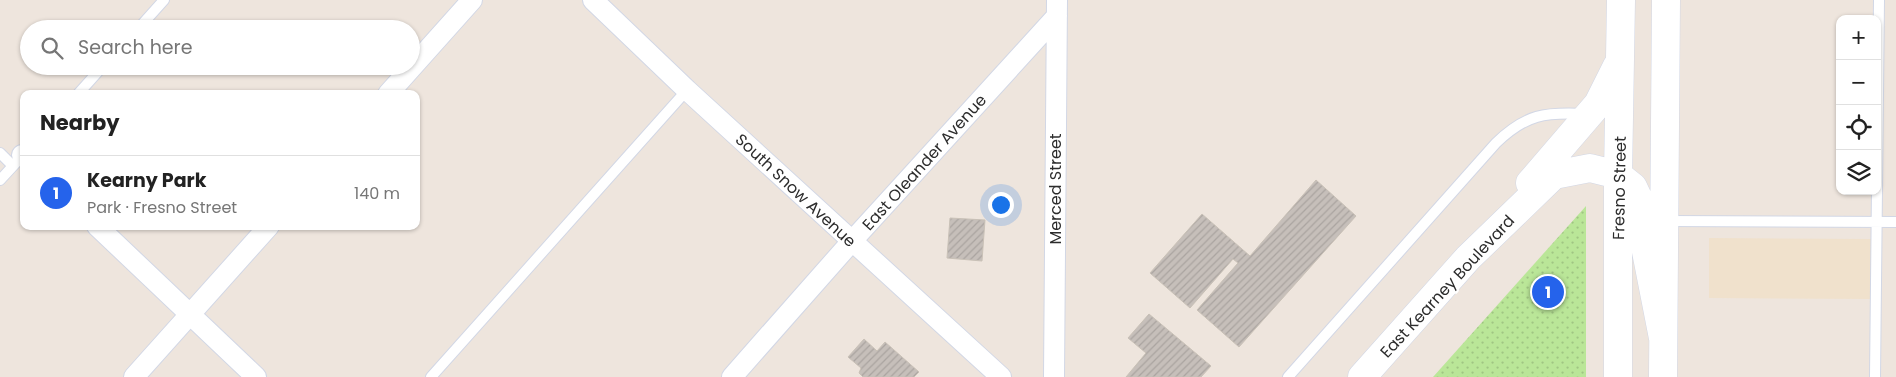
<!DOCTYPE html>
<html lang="en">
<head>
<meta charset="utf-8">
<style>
  :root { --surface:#fff; --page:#f2f2f2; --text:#222; --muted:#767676; --line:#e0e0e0; --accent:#2563eb }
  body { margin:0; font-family:Poppins,sans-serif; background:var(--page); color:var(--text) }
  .controls { position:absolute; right:15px; top:15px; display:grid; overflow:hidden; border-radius:10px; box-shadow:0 1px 4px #0004 }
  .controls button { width:45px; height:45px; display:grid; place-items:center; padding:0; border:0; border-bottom:1px solid var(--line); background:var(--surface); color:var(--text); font:25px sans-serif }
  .you { position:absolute; left:1000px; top:204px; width:18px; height:18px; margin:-12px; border:4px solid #fff; border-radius:50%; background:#1a73e8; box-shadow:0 0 0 8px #1a73e833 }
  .badge { display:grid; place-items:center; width:32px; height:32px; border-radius:50%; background:var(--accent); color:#fff; font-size:16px; font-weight:700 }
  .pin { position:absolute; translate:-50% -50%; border:2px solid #fff; box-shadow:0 1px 5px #0006 }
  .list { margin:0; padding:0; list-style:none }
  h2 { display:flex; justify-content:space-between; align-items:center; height:65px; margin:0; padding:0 20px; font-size:21px }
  h2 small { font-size:16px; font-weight:400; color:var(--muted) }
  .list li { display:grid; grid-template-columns:32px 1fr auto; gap:15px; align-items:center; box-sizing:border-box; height:75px; padding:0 20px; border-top:1px solid var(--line) }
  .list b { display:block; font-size:19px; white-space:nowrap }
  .list p { margin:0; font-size:16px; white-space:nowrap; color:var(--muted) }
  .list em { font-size:16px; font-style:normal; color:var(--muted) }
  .icon { flex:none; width:28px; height:28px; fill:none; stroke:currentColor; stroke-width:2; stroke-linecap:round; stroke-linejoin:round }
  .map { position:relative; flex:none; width:1896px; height:377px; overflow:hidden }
  .search { position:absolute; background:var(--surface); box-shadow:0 1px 4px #0004; left:20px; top:20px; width:400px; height:55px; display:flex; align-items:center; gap:12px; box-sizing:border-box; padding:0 18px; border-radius:28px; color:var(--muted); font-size:19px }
  .panel { position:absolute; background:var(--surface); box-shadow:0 1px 4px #0004; left:20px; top:90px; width:400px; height:140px; border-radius:10px }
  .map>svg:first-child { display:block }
</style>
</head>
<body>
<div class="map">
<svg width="1896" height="377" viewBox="0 0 1896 377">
  <defs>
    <pattern id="park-dots" width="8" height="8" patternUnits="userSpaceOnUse" patternTransform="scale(1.25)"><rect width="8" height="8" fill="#bae698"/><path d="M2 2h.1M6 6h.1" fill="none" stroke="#a0c583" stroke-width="1.8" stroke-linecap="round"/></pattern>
    <pattern id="building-hatch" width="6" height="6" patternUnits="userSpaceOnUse" patternTransform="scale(1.25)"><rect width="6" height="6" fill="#c6bfba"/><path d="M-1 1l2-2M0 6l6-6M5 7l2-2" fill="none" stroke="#aaa4a0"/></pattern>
  </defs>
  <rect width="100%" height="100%" fill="#eee5dd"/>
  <path fill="#f0e1cc" d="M1709,238L1872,239L1871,299L1709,298Z"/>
  <path fill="url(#park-dots)" d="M1586,206V377H1433Z"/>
  <path fill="url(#building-hatch)" stroke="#c9c1b7" d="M1316,180L1356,216L1239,347L1197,310L1238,263L1233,259L1190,308L1150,273L1202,214L1250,256Z
    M950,218L985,220L982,261L947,258Z
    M1149,314L1211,366L1201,377H1126L1146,353L1128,338Z
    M864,339L877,351L885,342L919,372L914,377H863L859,373L861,368L848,357Z"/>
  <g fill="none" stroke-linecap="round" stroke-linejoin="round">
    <g stroke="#d2d7e5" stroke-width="12">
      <path id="service" d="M138,29L164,0
        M78,94L103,66
        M0,153L13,166
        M0,180L24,154
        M1666,221L1896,222
        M431,377L687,90
        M1288,377L1496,143C1526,114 1545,112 1585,114
        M1875,377L1879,0"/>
    </g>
    <g stroke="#d2d7e5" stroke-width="22">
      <path id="minor" d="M593,0L687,90L1001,377
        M388,94L472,0
        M22,155L24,157
        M97,226L256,377
        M134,377L269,226
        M732,377L852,241L1057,16
        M1054,377L1057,0"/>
    </g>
    <g stroke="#d2d7e5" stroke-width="29">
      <path id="secondary" d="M1530,183L1598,104L1617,66
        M1362,377L1468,258L1554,175L1590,168L1618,175L1633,187L1642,206V231L1663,338
        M1618,377V175L1621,0
        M1663,377L1666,0"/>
    </g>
    <use href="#service" stroke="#fff" stroke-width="10"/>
    <use href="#minor" stroke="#fff" stroke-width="20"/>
    <use href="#secondary" stroke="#fff" stroke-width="28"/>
  </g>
  <g text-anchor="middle" stroke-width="4.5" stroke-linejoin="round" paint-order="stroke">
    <g font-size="16" fill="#2c2c2c" stroke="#fff">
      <text transform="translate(924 162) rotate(-48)" y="6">East Oleander Avenue</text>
      <text transform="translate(1619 188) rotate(-89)" y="6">Fresno Street</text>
      <text transform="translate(1055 189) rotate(-90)" y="6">Merced Street</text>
      <text transform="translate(796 190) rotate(43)" y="6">South Snow Avenue</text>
      <text transform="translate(1447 286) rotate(-47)" y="6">East Kearney Boulevard</text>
    </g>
  </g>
</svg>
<div class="controls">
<button>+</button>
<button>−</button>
<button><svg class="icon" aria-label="locate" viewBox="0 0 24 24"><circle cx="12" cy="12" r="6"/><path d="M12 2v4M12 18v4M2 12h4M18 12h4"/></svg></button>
<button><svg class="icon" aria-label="layers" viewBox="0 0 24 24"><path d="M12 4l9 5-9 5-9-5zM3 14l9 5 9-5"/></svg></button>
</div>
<div class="you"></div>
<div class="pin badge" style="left:1548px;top:292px">1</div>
<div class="search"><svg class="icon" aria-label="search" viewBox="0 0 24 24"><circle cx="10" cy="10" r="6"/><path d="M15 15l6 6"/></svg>Search here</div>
<section class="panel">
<h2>Nearby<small></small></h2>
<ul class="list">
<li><span class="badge">1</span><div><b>Kearny Park</b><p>Park · Fresno Street</p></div><em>140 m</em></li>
</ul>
</section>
</div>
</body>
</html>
